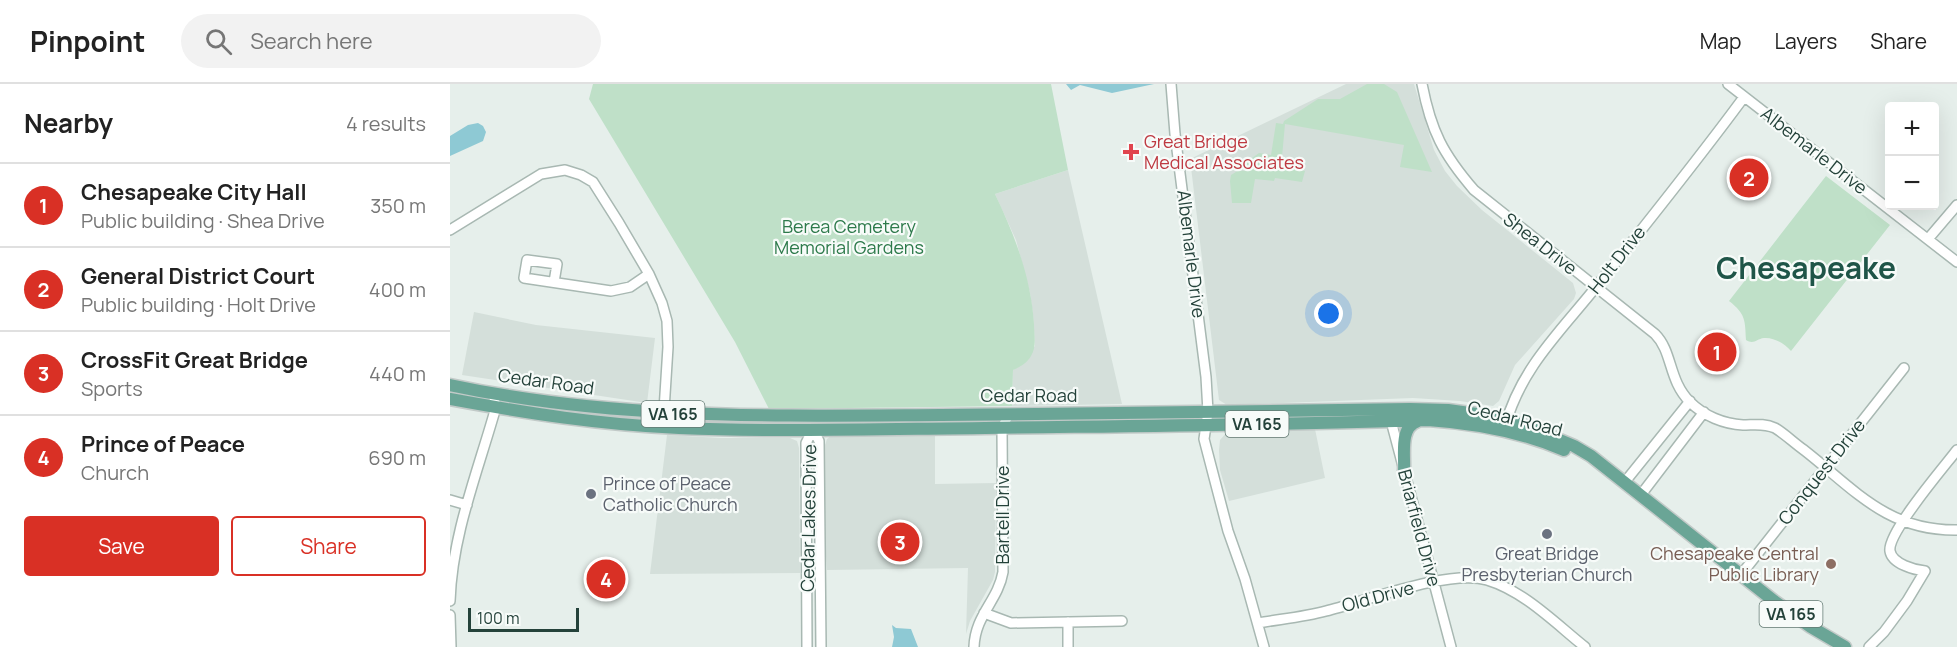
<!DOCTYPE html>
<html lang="en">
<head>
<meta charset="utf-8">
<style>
  :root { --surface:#fff; --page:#f2f2f2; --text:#222; --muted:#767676; --line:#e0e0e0; --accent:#d93025 }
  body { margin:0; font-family:Manrope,sans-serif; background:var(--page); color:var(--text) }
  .controls { position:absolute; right:18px; top:18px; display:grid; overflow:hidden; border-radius:6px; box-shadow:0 6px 24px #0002 }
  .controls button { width:54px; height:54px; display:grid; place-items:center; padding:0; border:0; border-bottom:2px solid var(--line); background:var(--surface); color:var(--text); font:30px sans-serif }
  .scale { position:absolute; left:18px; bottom:15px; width:111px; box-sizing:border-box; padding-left:6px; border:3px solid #24423a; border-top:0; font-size:16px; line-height:21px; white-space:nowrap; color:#24423a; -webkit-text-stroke:4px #f7fbf9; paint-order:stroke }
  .you { position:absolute; left:879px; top:230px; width:21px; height:21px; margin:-15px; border:4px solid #fff; border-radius:50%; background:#1a73e8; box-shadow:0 0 0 9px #1a73e833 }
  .badge { display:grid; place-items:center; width:39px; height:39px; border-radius:50%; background:var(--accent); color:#fff; font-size:20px; font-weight:700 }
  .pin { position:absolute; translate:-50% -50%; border:3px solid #fff; box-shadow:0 2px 6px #0006 }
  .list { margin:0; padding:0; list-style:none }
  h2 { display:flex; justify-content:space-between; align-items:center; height:78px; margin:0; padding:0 24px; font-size:26px }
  h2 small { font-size:20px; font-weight:400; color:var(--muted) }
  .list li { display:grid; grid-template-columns:39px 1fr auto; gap:18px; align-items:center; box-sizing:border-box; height:84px; padding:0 24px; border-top:2px solid var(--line) }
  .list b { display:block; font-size:22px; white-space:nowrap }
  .list p { margin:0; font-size:20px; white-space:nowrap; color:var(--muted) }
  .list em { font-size:20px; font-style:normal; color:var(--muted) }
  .actions { display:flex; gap:12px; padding:18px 24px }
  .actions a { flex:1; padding:14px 0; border:2px solid var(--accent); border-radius:6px; text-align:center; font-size:21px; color:var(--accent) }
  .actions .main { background:var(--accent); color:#fff }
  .icon { flex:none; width:33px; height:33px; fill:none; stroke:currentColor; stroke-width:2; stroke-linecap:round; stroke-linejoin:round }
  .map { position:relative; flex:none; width:1507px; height:563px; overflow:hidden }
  header { display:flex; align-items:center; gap:36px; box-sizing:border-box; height:84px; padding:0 30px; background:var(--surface); border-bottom:2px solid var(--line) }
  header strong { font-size:28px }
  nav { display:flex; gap:33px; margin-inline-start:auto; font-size:21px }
  .search { width:420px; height:54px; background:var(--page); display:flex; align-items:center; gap:15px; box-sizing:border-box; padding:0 21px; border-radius:33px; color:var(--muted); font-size:22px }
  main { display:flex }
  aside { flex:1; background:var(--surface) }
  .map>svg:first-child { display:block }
</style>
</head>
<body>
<header>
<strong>Pinpoint</strong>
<div class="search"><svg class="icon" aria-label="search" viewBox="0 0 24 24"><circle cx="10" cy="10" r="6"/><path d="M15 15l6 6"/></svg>Search here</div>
<nav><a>Map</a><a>Layers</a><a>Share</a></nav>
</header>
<main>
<aside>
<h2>Nearby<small>4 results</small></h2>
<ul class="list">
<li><span class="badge">1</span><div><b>Chesapeake City Hall</b><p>Public building · Shea Drive</p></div><em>350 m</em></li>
<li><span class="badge">2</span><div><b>General District Court</b><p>Public building · Holt Drive</p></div><em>400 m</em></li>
<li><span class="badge">3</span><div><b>CrossFit Great Bridge</b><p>Sports</p></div><em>440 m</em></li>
<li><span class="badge">4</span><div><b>Prince of Peace</b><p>Church</p></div><em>690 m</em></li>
</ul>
<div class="actions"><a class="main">Save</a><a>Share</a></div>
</aside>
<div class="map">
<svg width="1507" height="563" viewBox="0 0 1507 563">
  <rect width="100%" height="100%" fill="#e6efeb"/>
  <path fill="#d4dfda" d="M896,0H964L984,66L995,87L1007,102L1032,126L1123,199L1126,209L1124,215L1065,281L1049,317L1043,322L1010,317L963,314L777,321L769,316L740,75Z
    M618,86L672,320L562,322L563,286L568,283L585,262L583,231L580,209L566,156L545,110Z
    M24,228L86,241L205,254L197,319L12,291Z
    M865,345L875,394L779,417L770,386L769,366L770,356L778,347Z
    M485,350V400L546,399L545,488L543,496L520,537L516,550L518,484L377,486L375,458V361L377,355L382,351Z
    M217,351L271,354H340L347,357L349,364L350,489L200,490Z"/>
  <path fill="#bfe0c8" d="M143,0H601L618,86L545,110C565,152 581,193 584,240C584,251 587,262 581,272C577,279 570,283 563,286L562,322L319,325L285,258L139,15Z
    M917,0H934L947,8L982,88L950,83L954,61L835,40L832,73L848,76L847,85L855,87L852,98L825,94L824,97L805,95L801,119H782L780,97L781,91L789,86L794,87L795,79L809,69L821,71L826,39L833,40L834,37L868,15H890Z
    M1376,92L1440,141L1341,267C1335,260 1324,253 1314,254C1306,255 1304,261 1296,256C1295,237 1296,230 1279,217Z"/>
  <path fill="#8ec9d4" d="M616,0H704L662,9L630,1L621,6Z
    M28,39L33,42L36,48L33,57L0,72V52L18,41Z
    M442,541L446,544L461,545L468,563H442L444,553Z"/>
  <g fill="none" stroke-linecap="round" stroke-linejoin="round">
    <g stroke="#a8b8b2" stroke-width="12">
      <path id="minor" d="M721,0L725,50L756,293L758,328L754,355L778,447L795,495L814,563
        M972,0C981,47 993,70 1024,106L1205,250C1223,268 1218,296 1240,318C1254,332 1274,340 1293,341C1304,341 1314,339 1325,344C1335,350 1344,359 1354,366C1404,405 1437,447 1507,446
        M1278,0L1507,178
        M0,146L91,90L115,86L131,91L143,98L169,139L199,190L212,219L217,237L218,263L213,342
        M1478,155L1507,121
        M104,198L107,180L77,176L74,194L161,207L180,203L199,190
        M942,334L941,337L1001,563
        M1055,342C1071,284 1110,248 1146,203C1196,140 1247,77 1294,13
        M363,345L369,357L371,563
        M1174,399L1240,317
        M1190,412L1254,328
        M0,416L17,421
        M1290,492L1454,284
        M0,517C2,451 28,387 46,323L43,309
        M534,529L561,539L672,537
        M0,531L1,563
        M618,538V563
        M808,539C831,535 854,533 876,527C916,517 999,485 1037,496C1074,507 1105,539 1135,563
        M357,563L356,359L363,345
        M524,563C525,531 548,517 553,488L552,344L559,330
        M1419,563L1434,548L1457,517L1475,487C1465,486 1442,480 1440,467C1437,449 1494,383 1507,366"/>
    </g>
    <g stroke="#c2cac8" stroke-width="15">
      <path id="major" d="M0,301C163,336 325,332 491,331C647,329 804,328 960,325L998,326L1034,331L1074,341L1124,362L1141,372L1324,517L1361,543L1395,563
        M0,315C76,329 152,341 229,344C331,348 433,345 535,344C682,342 830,341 978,336C1023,339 1072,348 1114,366
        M954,387C955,371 949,343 968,337"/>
    </g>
    <use href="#minor" stroke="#fff" stroke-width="9"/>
    <use href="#major" stroke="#6aa596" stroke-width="12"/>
  </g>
  <path fill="#e0444e" stroke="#f7fbf9" stroke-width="2" d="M678 59h6v6h6v6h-6v6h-6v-6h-6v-6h6z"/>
  <g fill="#6b7280" stroke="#f7fbf9" stroke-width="2">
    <circle cx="141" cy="410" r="6"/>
    <circle cx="1097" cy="450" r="6"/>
  </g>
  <circle fill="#8d6e63" stroke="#f7fbf9" stroke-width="2" cx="1381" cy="480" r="6"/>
  <g text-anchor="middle" stroke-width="4.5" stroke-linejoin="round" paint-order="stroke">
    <g fill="#f7fbf9" stroke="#637a73" stroke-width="1.5">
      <rect x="191.5" y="317" width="63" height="26" rx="4.5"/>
      <rect x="775.5" y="327" width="63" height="26" rx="4.5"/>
      <rect x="1309.5" y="517" width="63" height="26" rx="4.5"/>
    </g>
    <g font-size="16" font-weight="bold" fill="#24423a">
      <text x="223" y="336">VA 165</text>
      <text x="807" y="346">VA 165</text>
      <text x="1341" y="536">VA 165</text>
    </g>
    <g font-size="18" fill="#be3a42" stroke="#f7fbf9" text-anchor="start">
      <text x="694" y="64">Great Bridge<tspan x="694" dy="21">Medical Associates</tspan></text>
    </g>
    <g font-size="18" fill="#24423a" stroke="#f7fbf9">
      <text transform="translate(1364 67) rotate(38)" y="6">Albemarle Drive</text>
      <text transform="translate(1090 160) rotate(38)" y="6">Shea Drive</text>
      <text transform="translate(741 170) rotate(83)" y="6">Albemarle Drive</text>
      <text transform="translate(1167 176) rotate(-52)" y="6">Holt Drive</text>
      <text transform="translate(96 298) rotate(8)" y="6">Cedar Road</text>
      <text x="579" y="318">Cedar Road</text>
      <text transform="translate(1065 335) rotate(14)" y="6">Cedar Road</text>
      <text transform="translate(1372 388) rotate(-52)" y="6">Conquest Drive</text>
      <text transform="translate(553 431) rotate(-90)" y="6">Bartell Drive</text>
      <text transform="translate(359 434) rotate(-89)" y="6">Cedar Lakes Drive</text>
      <text transform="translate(969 444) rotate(75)" y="6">Briarfield Drive</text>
      <text transform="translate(928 513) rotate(-15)" y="6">Old Drive</text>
    </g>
    <g font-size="18" fill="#2d7a4b" stroke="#f7fbf9">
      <text x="399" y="149">Berea Cemetery<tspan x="399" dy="21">Memorial Gardens</tspan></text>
    </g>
    <g font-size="18" fill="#5b616d" stroke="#f7fbf9" text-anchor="start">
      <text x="153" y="406">Prince of Peace<tspan x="153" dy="21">Catholic Church</tspan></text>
      <text x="1097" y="476" text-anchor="middle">Great Bridge<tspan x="1097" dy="21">Presbyterian Church</tspan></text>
    </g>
    <g font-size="18" fill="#785e54" stroke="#f7fbf9" text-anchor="end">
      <text x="1369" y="476">Chesapeake Central<tspan x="1369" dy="21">Public Library</tspan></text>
    </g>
    <g font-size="30" font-weight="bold" fill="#1f5548" stroke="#f7fbf9">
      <text x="1356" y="195">Chesapeake</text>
    </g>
  </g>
</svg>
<div class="controls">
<button>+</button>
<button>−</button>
</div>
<div class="scale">100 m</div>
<div class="you"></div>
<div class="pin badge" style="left:1267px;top:268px">1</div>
<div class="pin badge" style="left:1299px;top:94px">2</div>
<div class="pin badge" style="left:450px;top:458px">3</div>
<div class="pin badge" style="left:156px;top:495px">4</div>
</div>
</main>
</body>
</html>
